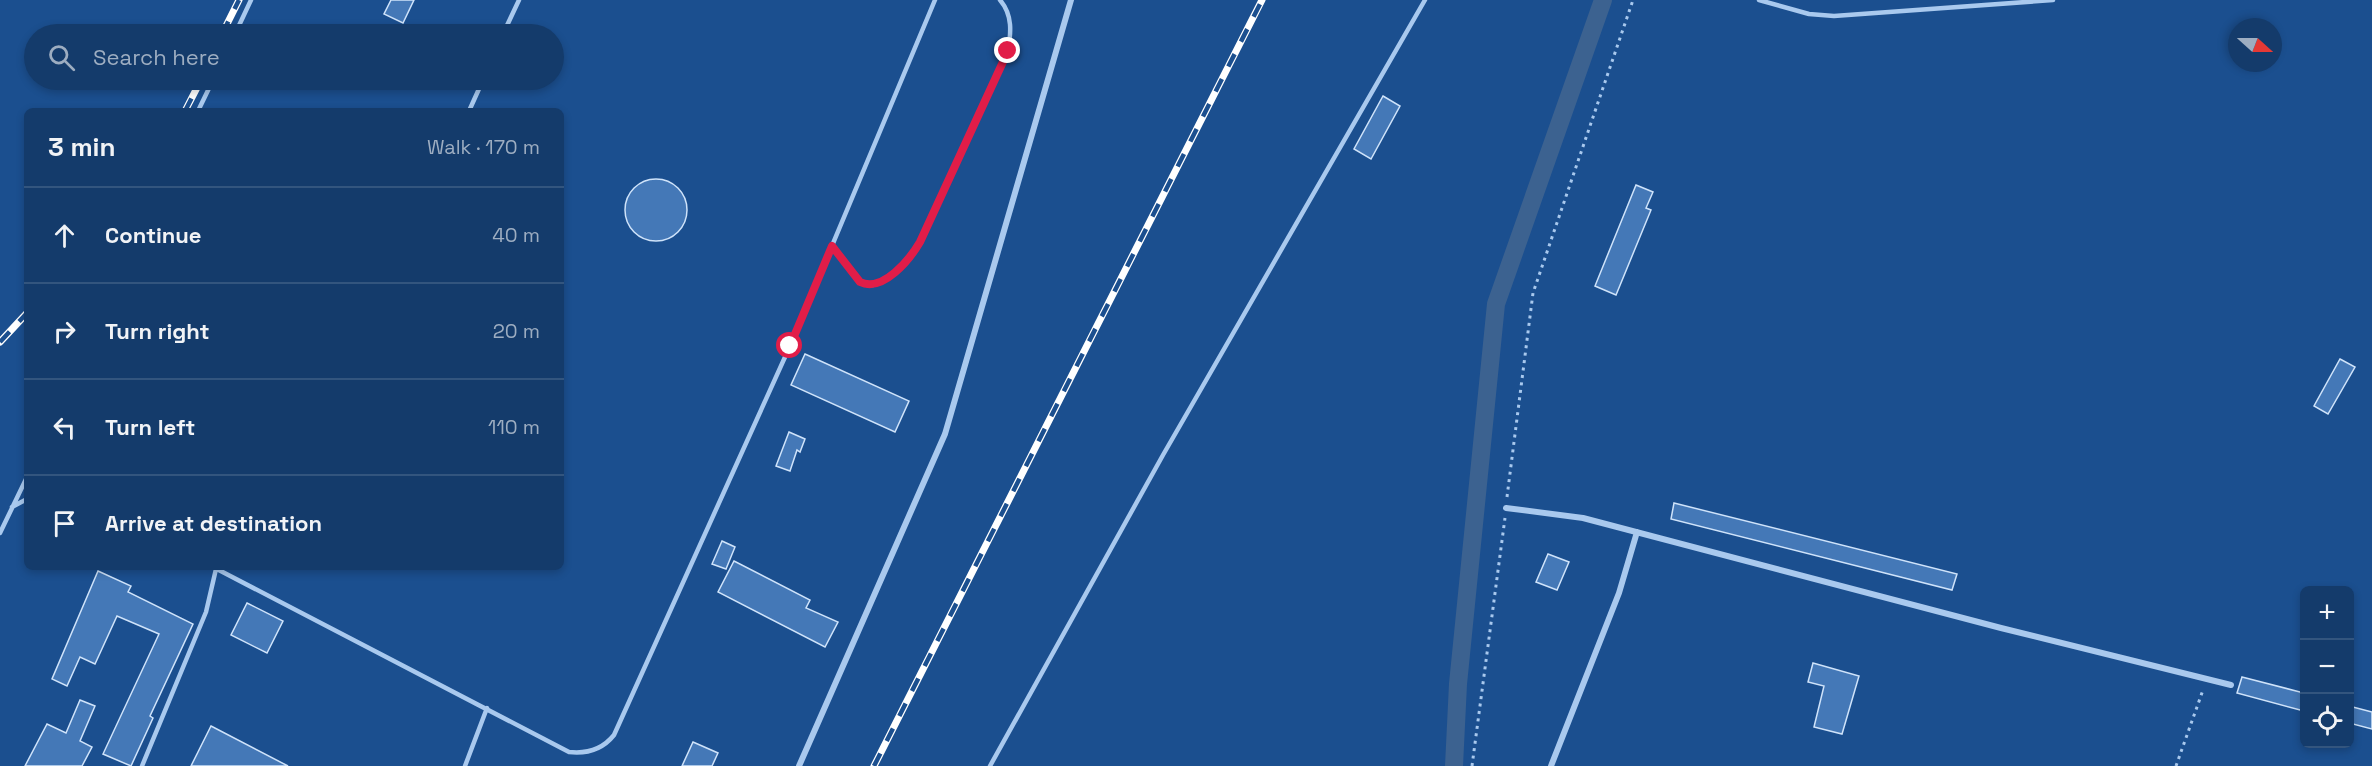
<!DOCTYPE html>
<html lang="en">
<head>
<meta charset="utf-8">
<style>
  :root { --surface:#143b6b; --page:#214673; --text:#f1f3f6; --muted:#9dadc1; --line:#33557e }
  body { margin:0; font-family:"Space Grotesk",sans-serif; background:var(--page); color:var(--text) }
  .controls { position:absolute; right:18px; bottom:18px; display:grid; overflow:hidden; border-radius:9px; box-shadow:0 3px 9px #0003 }
  .controls button { width:54px; height:54px; display:grid; place-items:center; padding:0; border:0; border-bottom:2px solid var(--line); background:var(--surface); color:var(--text); font:30px sans-serif }
  .compass { position:absolute; left:2228px; top:18px; width:54px; height:54px; border-radius:50%; background:var(--surface); box-shadow:0 3px 9px #0003; rotate:111deg }
  .stop { position:absolute; width:18px; height:18px; margin:-14px; border:4px solid #e11d48; border-radius:50%; background:#fff }
  .stop.end { background:#e11d48; border-color:#fff; box-shadow:0 2px 6px #0008 }
  .list { margin:0; padding:0; list-style:none }
  h2 { display:flex; justify-content:space-between; align-items:center; height:78px; margin:0; padding:0 24px; font-size:26px }
  h2 small { font-size:20px; font-weight:400; color:var(--muted) }
  .list li { display:grid; grid-template-columns:39px 1fr auto; gap:18px; align-items:center; box-sizing:border-box; height:96px; padding:0 24px; border-top:2px solid var(--line) }
  .list b { display:block; font-size:22px; white-space:nowrap }
  .list em { font-size:20px; font-style:normal; color:var(--muted) }
  .icon { flex:none; width:33px; height:33px; fill:none; stroke:currentColor; stroke-width:2; stroke-linecap:round; stroke-linejoin:round }
  .map { position:relative; flex:none; width:2372px; height:766px; overflow:hidden }
  .search { position:absolute; background:var(--surface); box-shadow:0 3px 9px #0003; left:24px; top:24px; width:540px; height:66px; display:flex; align-items:center; gap:15px; box-sizing:border-box; padding:0 21px; border-radius:33px; color:var(--muted); font-size:22px }
  .panel { position:absolute; background:var(--surface); box-shadow:0 3px 9px #0003; left:24px; top:108px; width:540px; height:462px; border-radius:9px }
  .map>svg:first-child { display:block }
</style>
</head>
<body>
<div class="map">
<svg width="2372" height="766" viewBox="0 0 2372 766">
  <rect width="100%" height="100%" fill="#1b4f8f"/>
  <g fill="none" stroke-linecap="round" stroke-linejoin="round">
    <path stroke="#3c6290" stroke-width="18" d="M1454,766L1458,684L1496,304L1603,0"/>
  </g>
  <path fill="#4478b7" stroke="#cfe3fa" stroke-width="1.5" d="M391,0H414L403,23L384,14Z
    M1383,96L1400,106L1371,159L1354,149Z
    M625 210a31 31 0 1 1 62 0a31 31 0 1 1-62 0Z
    M1636,185L1653,192L1646,208L1651,210L1616,295L1595,286Z
    M805,354L909,401L895,432L791,385Z
    M2340,359L2355,367L2328,414L2314,406Z
    M789,432L805,439L800,452L797,450L790,471L776,466Z
    M1674,503L1957,574L1952,590L1671,519Z
    M722,541L735,547L726,569L712,564Z
    M1548,554L1569,562L1557,590L1536,582Z
    M734,561L810,600L806,608L838,622L825,647L718,592Z
    M98,571L131,586L128,592L193,624L150,716L153,718L131,766L103,754L159,634L117,616L95,664L80,657L67,686L52,679Z
    M247,603L283,621L267,653L231,635Z
    M1813,663L1859,676L1842,734L1814,727L1824,686L1808,682Z
    M2242,677L2304,693V711L2237,693Z
    M80,700L95,706L80,741L92,747L82,766H25L47,724L66,733Z
    M2349,706L2372,712V729L2349,723Z
    M211,726L288,766H191Z
    M693,742L718,753L712,766H682Z"/>
  <g fill="none" stroke-linecap="round" stroke-linejoin="round">
    <path stroke="#a9c9ee" stroke-width="3" stroke-dasharray="3 4.5" stroke-linecap="butt" d="M1507,497L1533,293L1633,0
      M1472,766L1505,518
      M2176,766L2203,690"/>
    <path stroke="#a9c9ee" stroke-width="4.5" d="M1759,0L1809,14L1834,16L2053,0
      M235,34L251,0
      M503,34L519,0
      M198,111L213,80
      M469,111L483,80
      M832,246L860,283C883,294 910,259 920,242L1008,51C1011,33 1013,15 1000,0
      M12,507L27,499
      M0,533L27,477
      M213,567L569,752C587,754 602,750 614,735L790,346L935,0
      M142,766L206,612L216,569
      M465,766L487,708
      M990,766L1163,455L1425,0"/>
    <path stroke="#a9c9ee" stroke-width="6" d="M1506,508L1583,518L2001,628L2231,685
      M799,766L945,434L1071,0
      M1551,766L1619,593L1637,532"/>
    <g stroke="#fff" stroke-width="7">
      <path id="rail" d="M222,34L239,0
        M185,111L201,80
        M0,342L27,313
        M874,766L1262,0"/>
    </g>
    <use href="#rail" stroke="#1b4f8f" stroke-width="4.5" stroke-dasharray="14" stroke-linecap="butt"/>
  </g>
  <g fill="none" stroke-linecap="round" stroke-linejoin="round">
    <path stroke="#e11d48" stroke-width="8" d="M790,346L832,246L860,282C883,293 910,259 920,242L1008,51"/>
  </g>
</svg>
<div class="controls">
<button>+</button>
<button>−</button>
<button><svg class="icon" aria-label="locate" viewBox="0 0 24 24"><circle cx="12" cy="12" r="6"/><path d="M12 2v4M12 18v4M2 12h4M18 12h4"/></svg></button>
</div>
<svg class="compass" viewBox="-18 -18 36 36"><path d="M0-13l5 13h-10z" fill="#e53935"/><path d="M0 13l5-13h-10z" fill="#9dadc1"/></svg>
<div class="stop" style="left:790px;top:346px"></div>
<div class="stop end" style="left:1008px;top:51px"></div>
<div class="search"><svg class="icon" aria-label="search" viewBox="0 0 24 24"><circle cx="10" cy="10" r="6"/><path d="M15 15l6 6"/></svg>Search here</div>
<section class="panel">
<h2>3 min<small>Walk · 170 m</small></h2>
<ul class="list">
<li><svg class="icon" aria-label="ahead" viewBox="0 0 24 24"><path d="M12 20V5M6 11l6-6 6 6"/></svg><div><b>Continue</b></div><em>40 m</em></li>
<li><svg class="icon" aria-label="right" viewBox="0 0 24 24"><path d="M7 20v-9h11M14 6l5 5-5 5"/></svg><div><b>Turn right</b></div><em>20 m</em></li>
<li><svg class="icon" aria-label="left" viewBox="0 0 24 24"><path d="M17 20v-9H6M10 6l-5 5 5 5"/></svg><div><b>Turn left</b></div><em>110 m</em></li>
<li><svg class="icon" aria-label="arrive" viewBox="0 0 24 24"><path d="M6 21V4h12l-3 4 3 4H6"/></svg><div><b>Arrive at destination</b></div></li>
</ul>
</section>
</div>
</body>
</html>
